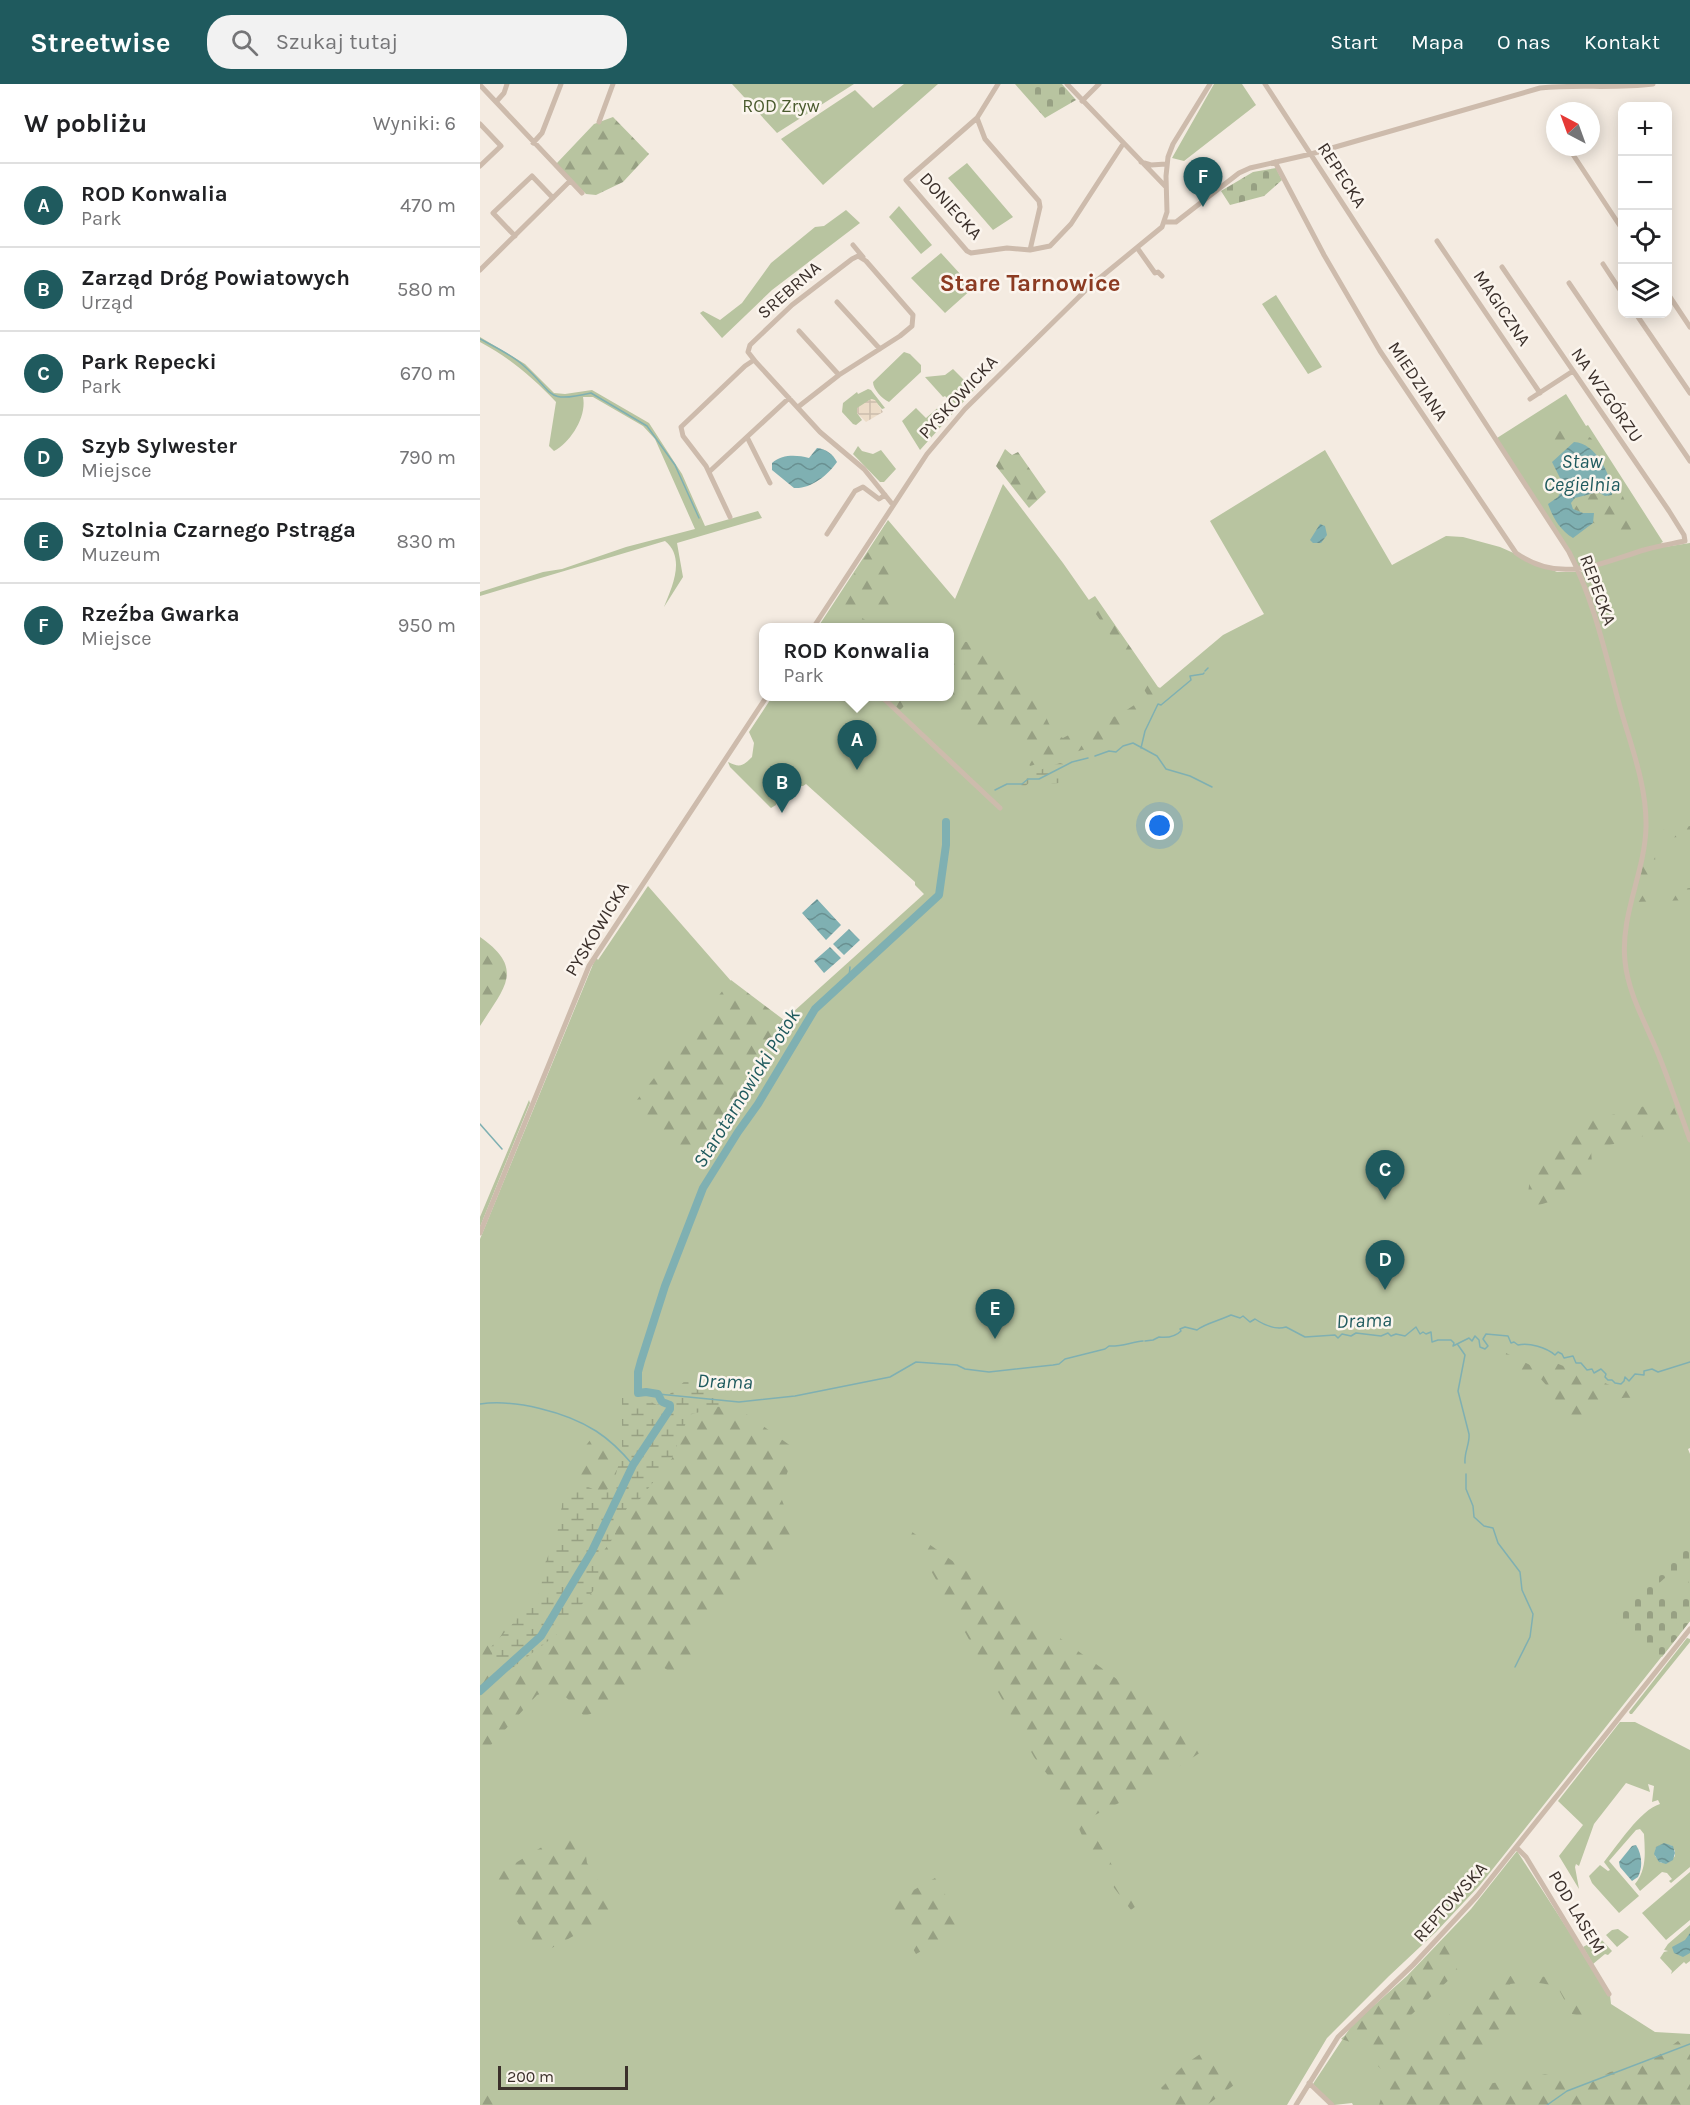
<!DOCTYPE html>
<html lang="pl">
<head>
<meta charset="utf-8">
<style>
  :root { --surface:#fff; --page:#f2f2f2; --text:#202124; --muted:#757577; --line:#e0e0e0; --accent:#1f5a5e }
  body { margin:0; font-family:Karla,sans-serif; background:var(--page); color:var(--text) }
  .controls { position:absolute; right:18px; top:18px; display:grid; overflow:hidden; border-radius:12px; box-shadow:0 3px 15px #0003 }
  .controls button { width:54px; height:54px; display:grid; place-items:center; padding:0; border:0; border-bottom:2px solid var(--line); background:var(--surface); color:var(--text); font:30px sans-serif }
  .compass { position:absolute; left:1066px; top:18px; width:54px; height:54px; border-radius:50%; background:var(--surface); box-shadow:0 3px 15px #0003; rotate:319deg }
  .scale { position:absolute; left:18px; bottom:15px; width:130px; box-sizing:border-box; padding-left:6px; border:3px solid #3b302b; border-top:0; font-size:16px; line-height:21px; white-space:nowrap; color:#3b302b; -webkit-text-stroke:4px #fbf5ee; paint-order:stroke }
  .you { position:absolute; left:680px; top:742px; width:21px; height:21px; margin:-15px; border:4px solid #fff; border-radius:50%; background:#1a73e8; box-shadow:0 0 0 9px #1a73e833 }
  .badge { display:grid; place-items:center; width:39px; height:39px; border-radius:50%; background:var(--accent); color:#fff; font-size:20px; font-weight:700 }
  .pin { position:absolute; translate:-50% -50px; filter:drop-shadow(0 2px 3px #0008) }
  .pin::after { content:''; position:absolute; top:32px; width:21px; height:18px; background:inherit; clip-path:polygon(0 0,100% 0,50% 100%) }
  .popup { position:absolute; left:279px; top:539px; width:195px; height:78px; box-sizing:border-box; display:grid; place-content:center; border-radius:12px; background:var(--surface); filter:drop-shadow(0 2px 4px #0005); font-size:20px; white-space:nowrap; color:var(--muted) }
  .popup b { font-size:22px; color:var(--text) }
  .popup::after { content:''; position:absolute; left:50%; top:100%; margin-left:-12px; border:12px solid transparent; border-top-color:var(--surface) }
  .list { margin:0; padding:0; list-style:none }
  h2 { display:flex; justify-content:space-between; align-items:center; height:78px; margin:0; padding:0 24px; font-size:26px }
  h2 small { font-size:20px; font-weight:400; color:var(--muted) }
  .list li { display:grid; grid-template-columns:39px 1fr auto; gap:18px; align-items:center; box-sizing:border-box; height:84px; padding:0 24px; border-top:2px solid var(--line) }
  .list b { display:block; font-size:22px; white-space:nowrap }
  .list p { margin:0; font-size:20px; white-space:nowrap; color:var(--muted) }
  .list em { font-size:20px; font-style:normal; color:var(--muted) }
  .icon { flex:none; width:33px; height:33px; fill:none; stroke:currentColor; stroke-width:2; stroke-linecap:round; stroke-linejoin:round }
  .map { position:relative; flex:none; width:1210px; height:2021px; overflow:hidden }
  header { display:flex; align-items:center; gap:36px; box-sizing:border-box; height:84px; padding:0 30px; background:var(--accent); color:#fff }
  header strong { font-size:28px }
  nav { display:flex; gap:33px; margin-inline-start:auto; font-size:21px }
  .search { width:420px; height:54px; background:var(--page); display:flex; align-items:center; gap:15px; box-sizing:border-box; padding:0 21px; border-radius:24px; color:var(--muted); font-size:22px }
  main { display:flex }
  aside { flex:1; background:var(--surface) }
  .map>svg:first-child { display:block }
</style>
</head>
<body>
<header>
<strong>Streetwise</strong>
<div class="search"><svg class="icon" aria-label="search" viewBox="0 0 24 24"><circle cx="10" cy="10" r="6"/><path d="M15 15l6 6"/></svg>Szukaj tutaj</div>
<nav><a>Start</a><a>Mapa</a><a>O nas</a><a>Kontakt</a></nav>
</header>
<main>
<aside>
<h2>W pobliżu<small>Wyniki: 6</small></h2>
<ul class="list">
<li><span class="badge">A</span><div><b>ROD Konwalia</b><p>Park</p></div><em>470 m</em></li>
<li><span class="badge">B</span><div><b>Zarząd Dróg Powiatowych</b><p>Urząd</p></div><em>580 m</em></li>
<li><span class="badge">C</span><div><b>Park Repecki</b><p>Park</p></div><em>670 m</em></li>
<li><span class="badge">D</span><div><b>Szyb Sylwester</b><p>Miejsce</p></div><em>790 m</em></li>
<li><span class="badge">E</span><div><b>Sztolnia Czarnego Pstrąga</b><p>Muzeum</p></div><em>830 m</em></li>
<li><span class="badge">F</span><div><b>Rzeźba Gwarka</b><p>Miejsce</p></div><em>950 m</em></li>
</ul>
</aside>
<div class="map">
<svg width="1210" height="2021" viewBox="0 0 1210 2021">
  <defs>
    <pattern id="forest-firs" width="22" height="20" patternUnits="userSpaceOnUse" patternTransform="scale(1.5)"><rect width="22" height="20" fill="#b8c4a0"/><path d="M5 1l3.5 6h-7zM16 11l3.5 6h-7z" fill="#97a083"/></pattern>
    <pattern id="wetland-marsh" width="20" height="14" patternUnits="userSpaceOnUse" patternTransform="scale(1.5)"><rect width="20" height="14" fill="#b8c4a0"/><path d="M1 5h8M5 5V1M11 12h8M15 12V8" fill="none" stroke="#97a083"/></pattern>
    <pattern id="cemetery-stones" width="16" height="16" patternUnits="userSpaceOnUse" patternTransform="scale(1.5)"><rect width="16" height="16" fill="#b8c4a0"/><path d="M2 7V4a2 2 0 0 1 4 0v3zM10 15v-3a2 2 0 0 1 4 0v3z" fill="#97a083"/></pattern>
    <pattern id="plaza-grid" width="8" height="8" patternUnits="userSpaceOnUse" patternTransform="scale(1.5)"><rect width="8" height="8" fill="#ecdcc8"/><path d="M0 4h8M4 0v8" fill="none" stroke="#cbbdac"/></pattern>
    <pattern id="water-waves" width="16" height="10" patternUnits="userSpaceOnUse" patternTransform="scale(1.5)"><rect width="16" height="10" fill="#7fb0b2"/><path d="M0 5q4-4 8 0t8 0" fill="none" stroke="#699091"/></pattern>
  </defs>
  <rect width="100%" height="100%" fill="#f4ebe1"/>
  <path fill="#b8c4a0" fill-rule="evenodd" d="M252,0H374L297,49Z
    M424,0H458L343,101L301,55L375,6L393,24Z
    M734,0H762L776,21L704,77L692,74Z
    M487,79L533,133L513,146L468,94Z
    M419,122L452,161L441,170L409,133Z
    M366,126L380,139L292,206L242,254L220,229L223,227L240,236L262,219L291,179L335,143L344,142Z
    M461,169L493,204L465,229L431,194Z
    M796,211L842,283L828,290L782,220Z
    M0,253L45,280L74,309L85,310L112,306L169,339L202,390L225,442L278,427L282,434L197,459L203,493L184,523C192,503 206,474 185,457L0,512V508L63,488L82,485L146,463L215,445L175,355L163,342L113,313H103C107,332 91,358 74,367L69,362L76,318C52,293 30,274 0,258Z
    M424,268L430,270L441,281V288L409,318C402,315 393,305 393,298Z
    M473,285L494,306L440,366L422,337L436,324L446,334L468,315L465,312L463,313L445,293L465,291Z
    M388,305L391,306L405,324L402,325L394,316L391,315L377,329L382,336L376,341L373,340L362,328L363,319L377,308L378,310Z
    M1086,310L1106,342L1108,341L1183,458L1181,459L1184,463L1210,459V1364L1208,1365L1210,1370V1537L1000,1801L956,1848L909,1892L847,1954L807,2021H0V1155L116,873L118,876L168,802L251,897L302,938L444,810L435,801V798L326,700L323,702H297L295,706L299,714L296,721L291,724L250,683L248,678C260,684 263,682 272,673L274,659L269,648L292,613L470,612V544L338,543L408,436L475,515L523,400L583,479L674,609L743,551L784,530L730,437L845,366L912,481L966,452L983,453L1020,463L1077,488H1102L1017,354Z
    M378,362L382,367L393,370L401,366L416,385L404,398H400L373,370Z
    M49,1016L50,1019L0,1143V1133Z
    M1207,1554L1210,1555V1558L1152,1630H1150L1149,1628Z
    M1140,1638H1155L1210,1666V1783L1191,1799L1189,1797L1192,1795L1187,1789L1182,1788L1160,1807L1155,1800C1167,1785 1165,1768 1164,1750L1160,1745L1156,1746L1129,1777L1159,1812L1139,1829L1112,1799L1109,1792L1120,1781L1128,1787L1130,1786L1124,1778C1138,1761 1160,1726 1180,1720L1178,1716L1172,1718L1174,1702L1168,1700L1170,1708L1146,1699L1114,1740L1099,1782L1096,1780L1095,1783L1099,1805L1079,1772L1103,1741L1078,1717ZM1191,1761L1195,1767V1772L1188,1779H1181L1175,1772L1176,1763Z
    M1037,1767L1130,1911L1131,1920L1175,1948L1210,1950V2021H873L872,2019L854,2021L833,2000L872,1941L927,1892L991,1825Z
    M1210,1788V1836L1186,1856L1162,1829Z
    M1210,1841V1877L1206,1880L1204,1878L1191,1890L1192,1887L1180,1874L1184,1868L1188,1867L1184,1866L1188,1860Z
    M1138,1845L1149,1853L1137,1863L1126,1851L1132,1846Z
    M1120,1854L1132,1867L1128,1871L1125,1870L1113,1880L1103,1863Z"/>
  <path fill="url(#forest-firs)" d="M133,33L169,70L143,98L116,111L106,110L77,81V79L114,40Z
    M1094,346L1111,354L1134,391L1155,441L1149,448L1142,447L1130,441L1113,439L1114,429H1103L1093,425L1091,419L1095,414L1118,408L1088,362L1083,366L1068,362L1076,347Z
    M525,365L532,371L538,368L566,408L549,424L516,382Z
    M405,441L418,450L419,458L409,471L407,481L417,492L410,514L413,532L392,519L381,533L395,543H339L342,538L357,540L364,532L361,511Z
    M615,512L678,603L685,606L630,662L602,666L550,682L530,645L520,642L510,651L461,613L470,612V584L475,557L500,559L546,597L549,598C552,602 555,606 557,610C565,623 567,649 583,654L606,642L639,631L668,612L631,552L607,517Z
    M406,613H437L438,621L429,617L420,626Z
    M1210,742V751L1208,752L1167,756L1169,748Z
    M1168,761L1174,763L1177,792L1164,795L1165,808L1210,804V816L1154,818Z
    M0,853C46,885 24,904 0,942Z
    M251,896L304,936L214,1084L161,1031L156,1017Z
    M1191,1015L1201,1042L1111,1066L1113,1093L1095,1099L1098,1109L1046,1125L1050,1094L1098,1040Z
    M1026,1269L1050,1281L1076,1279L1137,1304L1151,1301L1160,1308L1155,1314C1126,1312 1131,1322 1110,1332C1104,1334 1097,1336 1091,1338L1079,1326L1073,1309L1060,1294L1047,1297L1039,1289L1024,1280Z
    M251,1319L315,1365L300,1411L307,1429L321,1447L227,1535L205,1545L213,1567V1581L204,1588L193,1590L183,1583L168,1580C150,1601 132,1625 104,1632L83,1610L72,1606L57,1611L0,1673V1564L33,1534L37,1535L118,1474L134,1453L137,1442L147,1424L160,1415L192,1374L209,1331Z
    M114,1351L142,1366L134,1399L123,1410L96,1397L104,1364Z
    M428,1445L730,1662L661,1708L615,1731L610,1738L616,1754L656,1822L651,1826L622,1788L618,1777L604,1756L586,1715L554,1673Z
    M85,1749L105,1765L107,1779L117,1793L122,1809L133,1830L61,1870C40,1848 27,1819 14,1792Z
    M455,1794L485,1843L436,1870L407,1821Z
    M979,1843L971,1864L974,1880L988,1905L972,1893L930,1932L913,1956L929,1980L931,1972L970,1930L1027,1892L1079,1893L1105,1933L1092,1930L1078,1904C1062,1897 1047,1898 1030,1900L1035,1917L1042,1932L1026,1943L1007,1950L1003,1973L986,1974L979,1985L990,1998L998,2002L1039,1994L1048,1995L1065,1990L1088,1997L1119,1994L1130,1988L1141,1986L1161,1977L1175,1974L1198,1957L1204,1963L1210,1966V2021H1057V2017L1045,2019L1049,2021H899L906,1999V1990L898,1982L886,1963L861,1955Z
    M732,1962L754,2001L727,2021H693L681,2004L704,1981Z
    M11,1999L32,2021H0V2001Z"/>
  <path fill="url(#wetland-marsh)" d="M580,679L583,680C585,687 587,692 582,698L574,700L551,697L542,705L535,703L534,695Z
    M205,1297L214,1300L229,1301L251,1319L209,1331L192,1374L160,1415L147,1424L137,1442L134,1453L118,1474L119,1500L76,1551L23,1591L14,1580L11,1563L37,1535L33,1534L55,1518L61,1505L63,1484L77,1451L83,1415L96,1397L123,1410L134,1399L142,1366V1313L171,1318L177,1321Z"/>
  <path fill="url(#cemetery-stones)" d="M535,0H582L596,16L565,34Z
    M796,84L802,96L784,112L750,121L741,107L773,88Z
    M1210,1463V1488C1193,1487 1190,1489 1176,1502L1177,1512C1189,1522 1205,1507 1210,1495V1537L1182,1573L1132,1536L1196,1470Z"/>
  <path fill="url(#plaza-grid)" d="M391,315L395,316L403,328L386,338L377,329V324Z"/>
  <path fill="url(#water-waves)" d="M1094,358C1116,359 1132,391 1132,411L1125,412L1118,408L1095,414L1091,419L1093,425L1103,429H1114L1113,439L1093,454C1080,446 1073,434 1068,420L1078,413L1084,402L1072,378Z
    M337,364C346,365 353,370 357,378C347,392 331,405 314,404L292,386V379C303,370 316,371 329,374Z
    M840,440L845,442L847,451L841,459H833L830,456Z
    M337,815L361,841L346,856L322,829Z
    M369,845L380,856L364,871L353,860Z
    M350,863L361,874L344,889L334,877Z
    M1184,1759L1193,1762L1195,1769L1193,1776L1186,1780L1179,1778L1174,1770L1176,1763Z
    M1156,1761C1162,1770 1163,1783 1158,1793L1152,1797L1140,1783L1139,1778L1152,1762Z
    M1210,1849V1869L1203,1873L1194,1869L1192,1863L1205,1856Z"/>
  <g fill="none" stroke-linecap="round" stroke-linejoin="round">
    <path stroke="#7fb0b2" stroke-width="1.5" d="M0,255C15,263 32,271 44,282C75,309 64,320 111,309L167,342L195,381L219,434
      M725,587L728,584
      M661,664L665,647L678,620L681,621L711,596L710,592L723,590L724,589
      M615,672L629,667L636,668L643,662L653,659L677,672L686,685L710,692L732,703
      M515,706L527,700H542L548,695H559L592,678L608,674
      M369,893L370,883
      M0,1040L22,1065
      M665,1257L673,1256L679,1253C687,1254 695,1253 701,1247L700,1245L705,1243L717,1246C724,1240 741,1236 751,1231L760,1234L763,1232L770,1238L775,1235C784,1241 795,1246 806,1243L825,1253L855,1251L858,1254L862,1250L871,1252L876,1249L901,1252L908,1249L911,1252L916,1250L925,1252L936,1243L940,1250L943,1248L946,1250L951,1248L952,1258L958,1256H971L974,1259L973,1262L989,1254L992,1257L995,1252L999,1256L1000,1263L1005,1265L1008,1262L1003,1255L1006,1250L1028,1252L1031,1259L1034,1258L1038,1261C1049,1258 1067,1264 1075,1271L1078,1268L1082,1270L1084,1274L1093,1272L1096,1279H1101L1107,1286L1112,1285L1114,1289L1121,1285L1126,1290L1125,1293L1128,1296H1132L1135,1299L1141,1300L1144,1297L1145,1293L1149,1297L1155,1290L1164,1291V1287L1172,1285L1178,1288L1210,1278
      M978,1261L985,1271L978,1307L989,1350C990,1360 984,1368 985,1379
      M178,1310L259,1318L315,1312L410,1293L436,1278L477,1281L485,1285L509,1288L573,1281L579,1280L585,1275L625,1265L629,1262C640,1263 652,1258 663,1257
      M0,1320C35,1315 86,1328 116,1347C130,1356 142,1368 153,1381
      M986,1390V1405L993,1422L994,1433L1004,1442L1013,1444L1018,1459L1040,1488L1042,1506L1053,1530L1050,1553L1035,1583
      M1067,2021L1087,2007L1210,1960"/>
    <path stroke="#7fb0b2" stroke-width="8" d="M0,1607L61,1552L112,1467L153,1381L190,1325V1321C180,1317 183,1320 178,1310L166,1308L158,1309V1288L161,1277L185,1202L223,1104L258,1048L278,1020L335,925L459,811L466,761V738"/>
    <path stroke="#cdbbac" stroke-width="5" d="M518,0L497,34L426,96L487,167L491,169L527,164L550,166L570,162L591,140L643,60
      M587,0L686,103
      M785,0L1089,468C1114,516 1126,572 1140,623C1151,662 1167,702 1166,743C1165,788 1140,831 1145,877C1148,909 1165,938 1177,967C1189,996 1199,1026 1210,1056
      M0,1L102,109
      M602,17L619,0
      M16,18L24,9L27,0
      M497,34L505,55L559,117L560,123L550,166
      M119,38L133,0
      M0,40L21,62L0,82
      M53,59L62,49L81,0
      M1088,63L1142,145
      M661,78L671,81L686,80
      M795,78L844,171L900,267L1036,469C1080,500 1118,480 1164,466C1177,462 1191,460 1205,457L1204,451L1189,427L1022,183
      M685,138H696L759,89L770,84L831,70L1060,4C1097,0 1135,5 1173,0
      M35,152L13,129L52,92L73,114
      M957,157L1060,309
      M373,161L383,173
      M658,165L675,189L678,188L682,192
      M1123,180L1142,209
      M0,186L90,97
      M1089,199L1210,377
      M1188,210L1210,243
      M357,218L400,265
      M1156,230L1210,309
      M319,247L359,291
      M275,277L268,268L270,261L312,221L372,175L378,172L386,177L433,231L432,242L420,252L359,291L318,323
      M1050,315L1093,287
      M267,353L290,399
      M229,388L309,314
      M250,433L226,382L203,352L201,343L265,282L274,276L340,348L384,385L413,421
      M347,450L375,407L383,403L399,415L405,411
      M333,544L447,370L485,325L610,202L682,143L687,128L686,92L688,73L693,60L730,0
      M401,612L520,724
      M0,1149L109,882L287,612
      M1037,1764L1046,1773L1129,1910
      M829,1999L852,2021
      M816,2021L858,1953L933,1881L997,1812L1210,1545"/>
  </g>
  <g text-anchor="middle" stroke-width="5" stroke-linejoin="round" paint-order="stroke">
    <g font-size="18" fill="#4a5a2e" stroke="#fbf5ee">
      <text x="301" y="28">ROD Zryw</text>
    </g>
    <g font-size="18" fill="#3b302b" stroke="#fbf5ee">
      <text transform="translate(862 91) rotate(57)" y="6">REPECKA</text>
      <text transform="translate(471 122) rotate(48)" y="6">DONIECKA</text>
      <text transform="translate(309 206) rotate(-41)" y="6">SREBRNA</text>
      <text transform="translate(1022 224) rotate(56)" y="6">MAGICZNA</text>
      <text transform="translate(938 297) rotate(56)" y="6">MIEDZIANA</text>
      <text transform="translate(1127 311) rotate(55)" y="6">NA WZGÓRZU</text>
      <text transform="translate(478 313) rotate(-47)" y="6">PYSKOWICKA</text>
      <text transform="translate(1118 506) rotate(70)" y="6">REPECKA</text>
      <text transform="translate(117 845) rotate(-59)" y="6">PYSKOWICKA</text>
      <text transform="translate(970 1818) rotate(-48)" y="6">REPTOWSKA</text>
      <text transform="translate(1097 1828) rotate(59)" y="6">POD LASEM</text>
    </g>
    <g font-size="20" font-style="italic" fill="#1f5a5e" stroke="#fbf5ee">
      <text x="1102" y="384">Staw<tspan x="1102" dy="23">Cegielnia</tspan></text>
      <text transform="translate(266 1004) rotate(-58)" y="7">Starotarnowicki Potok</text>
      <text transform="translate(884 1236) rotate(-2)" y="7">Drama</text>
      <text transform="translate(245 1297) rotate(2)" y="7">Drama</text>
    </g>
    <g font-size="24" font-weight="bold" fill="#8c3b22" stroke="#fbf5ee">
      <text x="550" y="207">Stare Tarnowice</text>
    </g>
  </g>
</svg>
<div class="controls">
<button>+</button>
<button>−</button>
<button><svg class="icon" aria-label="locate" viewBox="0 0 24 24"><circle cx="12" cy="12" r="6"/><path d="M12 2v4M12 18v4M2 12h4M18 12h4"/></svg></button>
<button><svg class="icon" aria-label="layers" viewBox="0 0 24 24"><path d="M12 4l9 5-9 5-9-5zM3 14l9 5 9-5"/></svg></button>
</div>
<svg class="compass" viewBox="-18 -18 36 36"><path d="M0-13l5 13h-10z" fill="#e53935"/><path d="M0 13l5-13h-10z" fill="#757577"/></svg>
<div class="scale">200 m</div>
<div class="you"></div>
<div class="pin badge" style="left:377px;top:686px">A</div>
<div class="popup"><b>ROD Konwalia</b>Park</div>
<div class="pin badge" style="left:302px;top:729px">B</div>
<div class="pin badge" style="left:905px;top:1116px">C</div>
<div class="pin badge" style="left:905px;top:1206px">D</div>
<div class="pin badge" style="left:515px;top:1255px">E</div>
<div class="pin badge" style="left:723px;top:123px">F</div>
</div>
</main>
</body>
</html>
